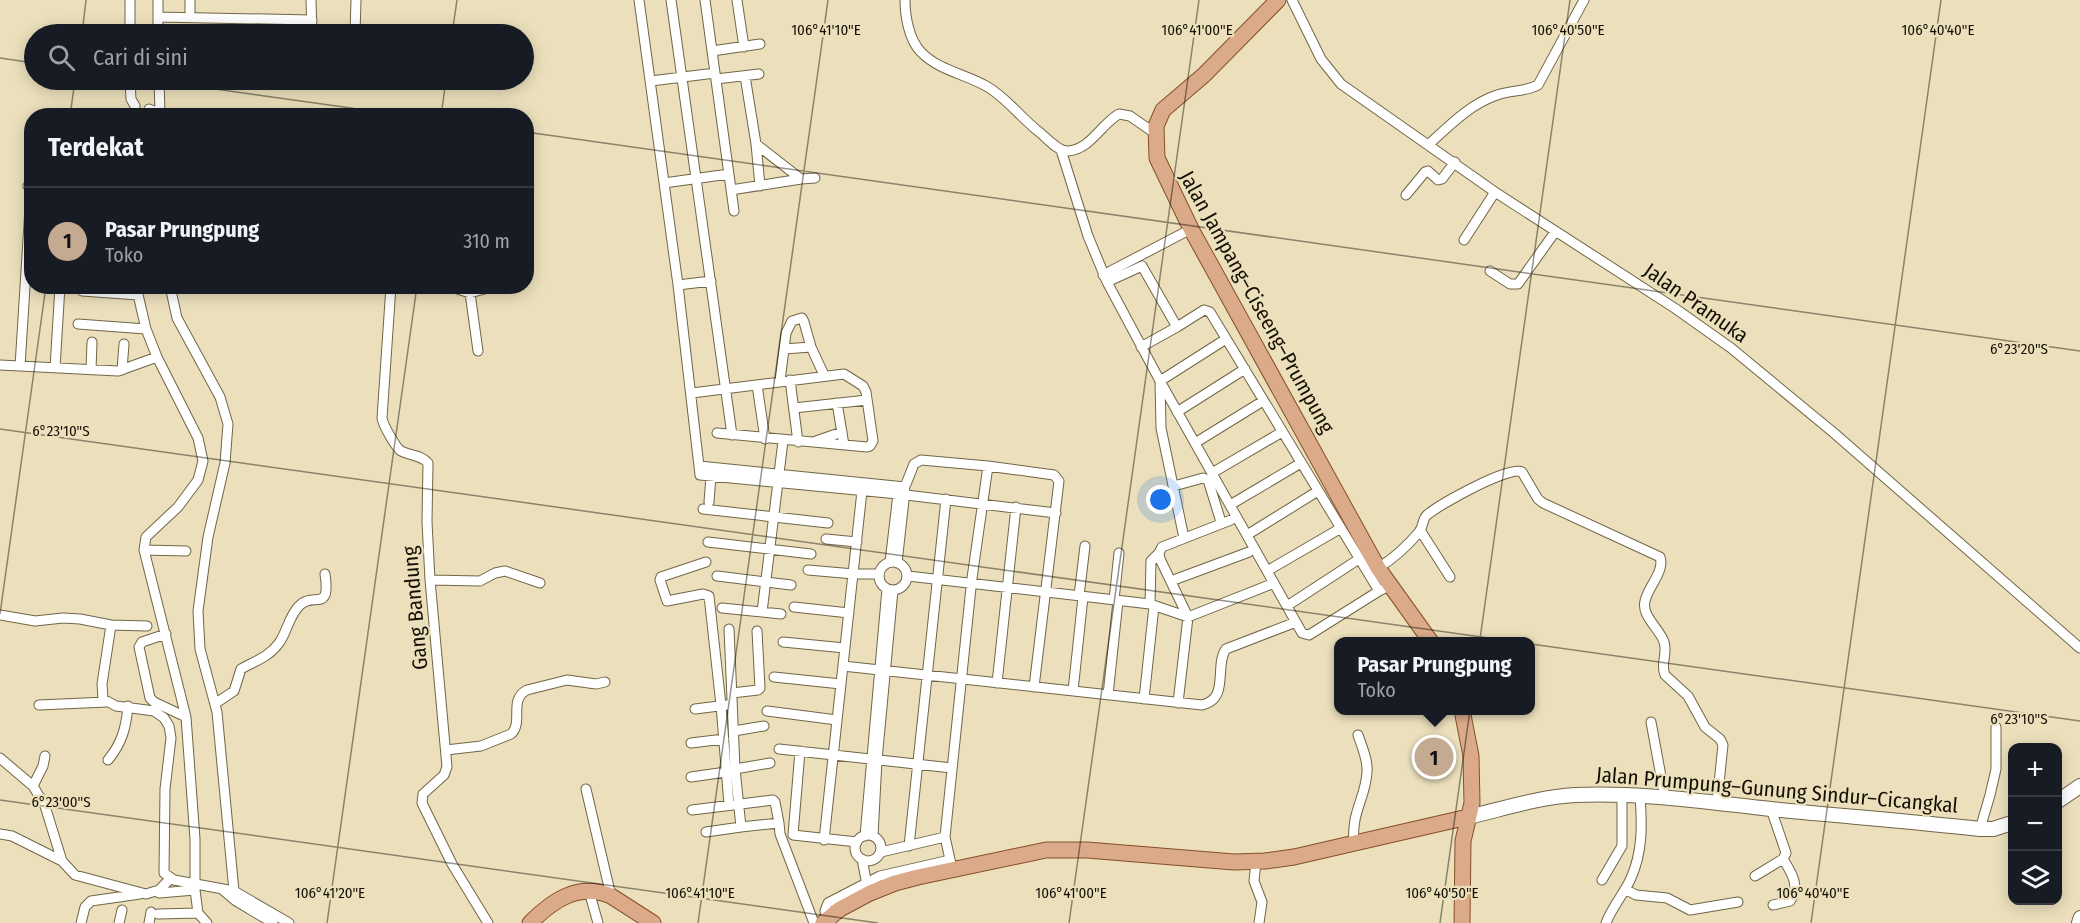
<!DOCTYPE html>
<html lang="id">
<head>
<meta charset="utf-8">
<style>
  :root { --surface:#171b24; --page:#242831; --text:#f1f3f6; --muted:#9ea1a6; --line:#363941; --accent:#c5aa92 }
  body { margin:0; font-family:"Fira Sans Condensed",sans-serif; background:var(--page); color:var(--text) }
  .controls { position:absolute; right:18px; bottom:18px; display:grid; overflow:hidden; border-radius:12px; box-shadow:0 3px 15px #0003 }
  .controls button { width:54px; height:54px; display:grid; place-items:center; padding:0; border:0; border-bottom:2px solid var(--line); background:var(--surface); color:var(--text); font:30px sans-serif }
  .you { position:absolute; left:1161px; top:500px; width:21px; height:21px; margin:-15px; border:4px solid #fff; border-radius:50%; background:#1a73e8; box-shadow:0 0 0 9px #1a73e833 }
  .badge { display:grid; place-items:center; width:39px; height:39px; border-radius:50%; background:var(--accent); color:#111; font-size:20px; font-weight:700 }
  .pin { position:absolute; translate:-50% -50%; border:3px solid #fff; box-shadow:0 2px 6px #0006 }
  .popup { position:absolute; left:1334px; top:637px; width:201px; height:78px; box-sizing:border-box; display:grid; place-content:center; border-radius:12px; background:var(--surface); filter:drop-shadow(0 2px 4px #0005); font-size:20px; white-space:nowrap; color:var(--muted) }
  .popup b { font-size:22px; color:var(--text) }
  .popup::after { content:''; position:absolute; left:50%; top:100%; margin-left:-12px; border:12px solid transparent; border-top-color:var(--surface) }
  .list { margin:0; padding:0; list-style:none }
  h2 { display:flex; justify-content:space-between; align-items:center; height:78px; margin:0; padding:0 24px; font-size:26px }
  h2 small { font-size:20px; font-weight:400; color:var(--muted) }
  .list li { display:grid; grid-template-columns:39px 1fr auto; gap:18px; align-items:center; box-sizing:border-box; height:108px; padding:0 24px; border-top:2px solid var(--line) }
  .list b { display:block; font-size:22px; white-space:nowrap }
  .list p { margin:0; font-size:20px; white-space:nowrap; color:var(--muted) }
  .list em { font-size:20px; font-style:normal; color:var(--muted) }
  .icon { flex:none; width:33px; height:33px; fill:none; stroke:currentColor; stroke-width:2; stroke-linecap:round; stroke-linejoin:round }
  .map { position:relative; flex:none; width:2080px; height:923px; overflow:hidden }
  .search { position:absolute; background:var(--surface); box-shadow:0 3px 15px #0003; left:24px; top:24px; width:510px; height:66px; display:flex; align-items:center; gap:15px; box-sizing:border-box; padding:0 21px; border-radius:33px; color:var(--muted); font-size:22px }
  .panel { position:absolute; background:var(--surface); box-shadow:0 3px 15px #0003; left:24px; top:108px; width:510px; height:186px; border-radius:24px }
  .map>svg:first-child { display:block }
</style>
</head>
<body>
<div class="map">
<svg width="2080" height="923" viewBox="0 0 2080 923">
  <rect width="100%" height="100%" fill="#ece0bc"/>
  <g fill="none" stroke-linecap="round" stroke-linejoin="round">
    <g stroke="#706545" stroke-width="11">
      <path id="minor" d="M130,0V34
        M158,0V34
        M190,0V17
        M311,0L312,34
        M639,0L678,285L700,475L898,494L890,562
        M671,0L732,435
        M705,0L734,211
        M737,0L744,47
        M905,0C905,16 909,40 921,52C938,70 965,74 986,86C1006,97 1020,117 1038,131C1046,137 1058,152 1068,151C1091,149 1101,124 1119,114L1130,116L1156,134
        M1292,0L1321,59L1341,84L1495,192L1676,309L1731,348L1834,433L2080,648
        M158,17L312,20
        M355,34L356,0
        M712,51L760,44
        M745,76L756,144L760,186
        M716,79L759,74
        M130,80L131,99L135,106
        M159,80L160,112
        M651,81L715,73
        M149,109L166,116
        M756,144L801,179
        M1428,145C1449,126 1470,104 1497,95C1511,90 1525,92 1538,85L1584,0
        M1061,150L1088,236L1107,282
        M664,183L729,174
        M28,186L32,187
        M731,190L801,179L815,178
        M1406,195L1425,172L1428,171L1438,180L1442,179L1455,162
        M1464,240L1495,192
        M1490,271L1510,284H1518L1555,232
        M1103,275L1191,229
        M678,285L711,281
        M136,286L146,329L157,357L198,438L203,461L198,480L178,507L146,537L144,550L186,717L195,839V890L198,913L207,923
        M170,286L177,318L220,397L228,424L225,463L208,537L198,611L200,649L217,712L234,891
        M391,286L382,418C383,425 396,448 401,451C411,456 421,455 428,463L427,522L430,580L447,767L444,775L423,794L422,803L452,864L488,923
        M448,286L470,293L495,286
        M82,291L138,295
        M470,293L478,351
        M78,324L146,329
        M1177,327L1142,266L1107,282L1160,381L1302,633L1309,635L1379,591
        M1141,347L1177,327L1204,310L1210,312L1379,591L1385,588
        M784,349L811,347
        M0,365L118,371L157,357
        M20,366L30,208H32
        M55,368L60,286
        M91,370L92,342
        M122,370L124,344
        M790,380L798,442
        M780,381L786,333L792,321L802,318L804,322L811,347L824,375
        M757,385L765,439
        M692,393L844,374L863,386L866,392L873,441L870,446L867,447L717,433
        M837,403L844,445
        M794,408L867,400
        M1177,412L1245,369
        M816,441L842,432
        M1195,443L1263,401
        M699,466L905,487
        M1212,473L1282,432
        M906,484L914,464L921,460L988,466L1054,475L1059,481L1034,687
        M1174,486L1203,478L1208,480L1221,522
        M899,489L898,494L1056,513
        M709,502L711,476
        M1230,505L1301,463
        M703,509L828,523
        M1420,530L1450,577
        M1247,535L1318,491
        M1184,538L1161,428L1160,381L1226,339
        M826,539L857,542
        M708,542L811,554
        M144,550L186,551
        M706,562L661,577L660,580L667,601L703,594L709,596L721,705L729,805
        M879 576a14 14 0 1 1 28 0a14 14 0 1 1-28 0Z
        M897,563L905,491
        M1378,568C1393,559 1409,544 1420,531C1423,526 1423,518 1427,515C1440,504 1510,465 1522,472L1538,499L1543,503L1660,557C1665,571 1648,587 1645,601C1641,616 1660,629 1664,642C1668,653 1660,664 1665,675L1688,696L1705,727L1720,739L1723,745L1717,802
        M808,570L854,574H879
        M1267,571L1341,528
        M717,576L791,585
        M908,576L1150,604L1188,617L1274,583
        M430,580L480,581L495,573L505,571L540,583
        M1171,581L1249,552
        M1079,596L1085,546
        M1114,600L1119,553
        M1150,604L1151,561L1159,553
        M1287,606L1359,559
        M794,607L849,613
        M722,608L781,614
        M762,612L783,441
        M0,615L35,621L63,618L80,619L111,625L147,626
        M111,625L102,684L103,699L116,706L154,711L164,718L169,726L171,738L165,789L164,873L174,880L234,891L289,923
        M729,629L735,769L741,827L779,823L780,834L814,923
        M166,634L142,642L139,647L150,698L154,702L186,717
        M783,642L845,648
        M843,666L1202,705C1230,699 1214,665 1226,649L1296,622
        M774,677L841,684
        M997,683L1016,507
        M1073,691L1083,597
        M732,693L758,690L760,688L757,631
        M1108,695L1118,601
        M1144,699L1154,606
        M216,703L234,691L241,669C255,661 269,657 279,643C287,632 289,616 299,606C313,591 331,614 325,574
        M1178,703L1188,617L1160,559L1159,553L1162,547L1231,520
        M39,705L107,702
        M695,709L727,705
        M767,711L837,720
        M1651,722L1665,798
        M734,731L764,726
        M691,743L724,739
        M779,749L952,768
        M446,750L481,746L511,734C524,722 508,700 527,690L567,680L596,684L605,682
        M800,751L793,835L857,842
        M0,758L33,786L45,806L62,861L75,875L146,894L159,890L170,879
        M108,760C122,743 126,728 128,706
        M735,769L770,763
        M691,777L726,772
        M33,786L43,766L45,756
        M586,789L611,896
        M692,810L773,800L775,802L779,823
        M1980,829L1990,795L1996,769V727
        M706,832L741,827
        M0,834L12,836L62,861
        M855 848a13 13 0 1 1 26 0a13 13 0 1 1-26 0Z
        M865,836L887,589
        M873,836L877,760L893,590
        M945,837L951,864
        M824,840L862,491
        M1354,842C1351,812 1366,797 1367,772C1368,760 1362,747 1358,735
        M909,846L946,499
        M881,852L945,837L972,578L988,466
        M862,859L867,885
        M1256,862L1254,881L1262,902L1259,923
        M1755,876L1783,859L1786,853L1771,809
        M1602,880L1622,846V795
        M1625,889L1636,895L1667,898L1690,910L1738,902
        M223,890L236,901L273,923
        M589,891L598,923
        M159,893L195,890
        M1773,905L1790,901C1801,886 1791,872 1783,859
        M158,914L198,913
        M829,918L825,911L828,903L880,876L950,860
        M81,923L85,907L91,901L140,894
        M119,923L122,910
        M149,923L151,912
        M1606,923C1612,907 1624,894 1631,878C1643,851 1642,824 1640,795"/>
    </g>
    <g stroke="#706545" stroke-width="14">
      <path id="tertiary" d="M2078,923L2080,917"/>
    </g>
    <g stroke="#706545" stroke-width="16">
      <path id="secondary" d="M2058,801L2080,786
        M1468,817C1503,809 1539,797 1575,795C1641,792 1706,802 1771,809C1840,816 1910,821 1980,829H1993L2012,823"/>
    </g>
    <g stroke="#864f28" stroke-width="17">
      <path id="primary" d="M1278,0L1204,75L1163,110L1156,126L1157,158L1191,229L1378,568L1431,642
        M1462,710L1471,756L1472,803L1463,841L1462,923
        M530,923C552,901 578,882 611,896L653,923
        M823,923L840,909L870,893L895,883L918,877L1046,850H1087L1234,862L1265,861L1294,857L1468,817"/>
    </g>
    <use href="#minor" stroke="#fff" stroke-width="9"/>
    <use href="#tertiary" stroke="#fff" stroke-width="12"/>
    <use href="#secondary" stroke="#fff" stroke-width="14"/>
    <use href="#primary" stroke="#dbaa89" stroke-width="15"/>
  </g>
  <path fill="none" stroke="#151005" stroke-width="1.5" stroke-opacity="0.45" d="M82,34L86,0M452,34L457,0M0,58L34,63M151,80L408,116M70,116L75,80M441,116L446,80M526,132L2080,351M0,429L2080,721M0,614L46,286M0,800L878,923M327,923L417,286M698,923L828,0M1069,923L1199,0M1440,923L1570,0M1811,923L1941,0"/>
  <g text-anchor="middle" stroke-width="4.5" stroke-linejoin="round" paint-order="stroke">
    <g font-size="21" fill="#151005" stroke="#ece0bc">
      <text transform="translate(1257 302) rotate(61)" y="7">Jalan Jampang–Ciseeng–Prumpung</text>
      <text transform="translate(1696 303) rotate(35)" y="7">Jalan Pramuka</text>
      <text transform="translate(415 608) rotate(-95)" y="7">Gang Bandung</text>
      <text transform="translate(1777 790) rotate(5)" y="7">Jalan Prumpung–Gunung Sindur–Cicangkal</text>
    </g>
  </g>
  <g font-size="15" text-anchor="middle" fill="#151005" stroke="#ece0bc" stroke-width="4.5" stroke-linejoin="round" paint-order="stroke">
    <text x="826" y="35">106°41'10"E</text>
    <text x="1197" y="35">106°41'00"E</text>
    <text x="1568" y="35">106°40'50"E</text>
    <text x="1938" y="35">106°40'40"E</text>
    <text x="2019" y="354">6°23'20"S</text>
    <text x="61" y="436">6°23'10"S</text>
    <text x="2019" y="724">6°23'10"S</text>
    <text x="61" y="807">6°23'00"S</text>
    <text x="330" y="898">106°41'20"E</text>
    <text x="700" y="898">106°41'10"E</text>
    <text x="1071" y="898">106°41'00"E</text>
    <text x="1442" y="898">106°40'50"E</text>
    <text x="1813" y="898">106°40'40"E</text>
  </g>
</svg>
<div class="controls">
<button>+</button>
<button>−</button>
<button><svg class="icon" aria-label="layers" viewBox="0 0 24 24"><path d="M12 4l9 5-9 5-9-5zM3 14l9 5 9-5"/></svg></button>
</div>
<div class="you"></div>
<div class="pin badge" style="left:1434px;top:757px">1</div>
<div class="popup"><b>Pasar Prungpung</b>Toko</div>
<div class="search"><svg class="icon" aria-label="search" viewBox="0 0 24 24"><circle cx="10" cy="10" r="6"/><path d="M15 15l6 6"/></svg>Cari di sini</div>
<section class="panel">
<h2>Terdekat<small></small></h2>
<ul class="list">
<li><span class="badge">1</span><div><b>Pasar Prungpung</b><p>Toko</p></div><em>310 m</em></li>
</ul>
</section>
</div>
</body>
</html>
